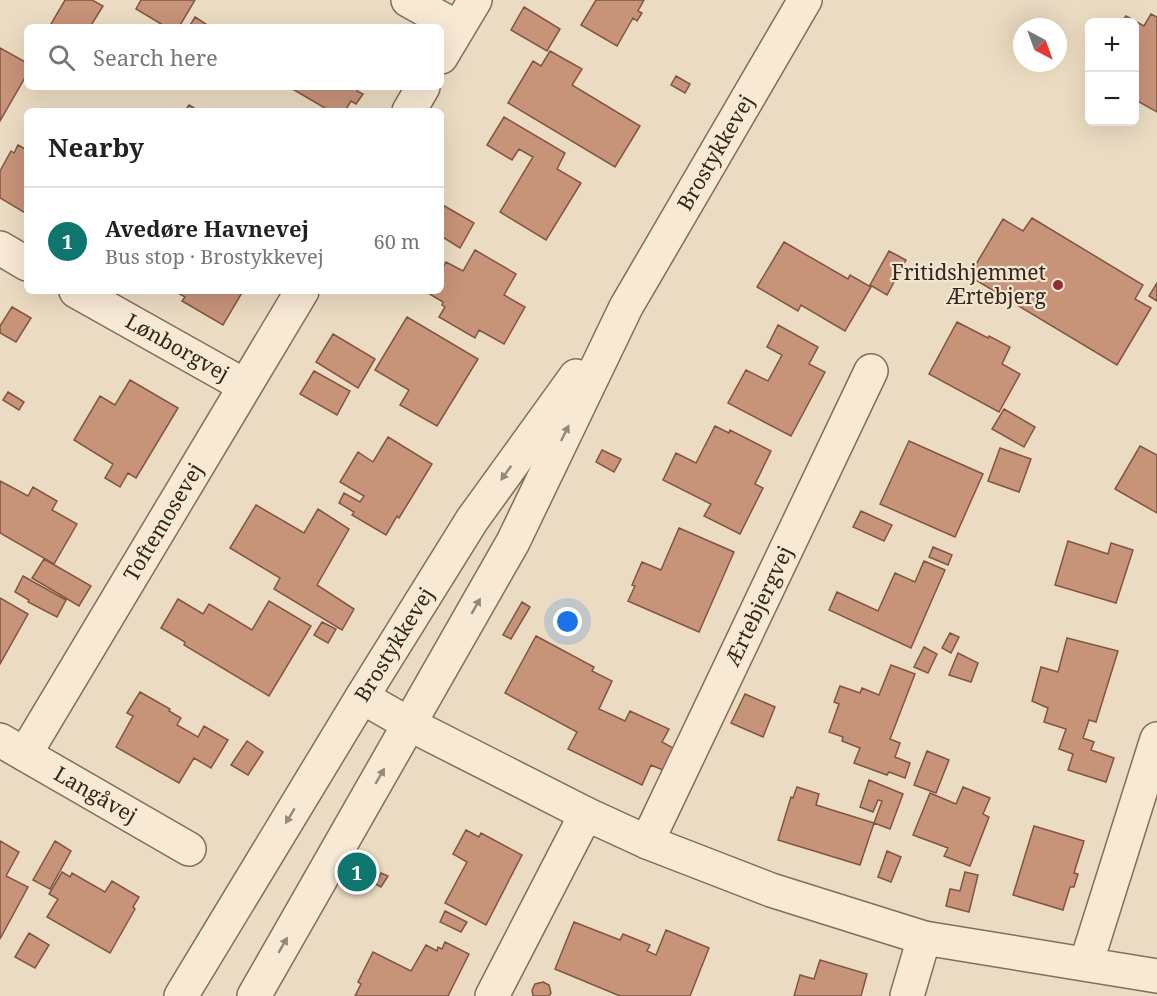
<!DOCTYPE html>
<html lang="en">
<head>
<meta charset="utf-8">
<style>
  :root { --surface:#fff; --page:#f2f2f2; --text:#222; --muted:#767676; --line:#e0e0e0; --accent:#0f766e }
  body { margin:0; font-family:"Noto Serif",serif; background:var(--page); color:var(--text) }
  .controls { position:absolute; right:18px; top:18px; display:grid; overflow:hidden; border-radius:9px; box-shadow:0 6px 24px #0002 }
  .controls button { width:54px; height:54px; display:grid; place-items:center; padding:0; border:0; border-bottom:2px solid var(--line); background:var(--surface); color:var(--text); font:30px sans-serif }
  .compass { position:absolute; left:1013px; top:18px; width:54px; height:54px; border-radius:50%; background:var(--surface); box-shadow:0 6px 24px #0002; rotate:139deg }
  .you { position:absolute; left:568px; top:622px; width:21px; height:21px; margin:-15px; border:4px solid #fff; border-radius:50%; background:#1a73e8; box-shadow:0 0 0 9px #1a73e833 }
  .badge { display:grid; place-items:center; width:39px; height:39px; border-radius:50%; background:var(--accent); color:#fff; font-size:20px; font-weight:700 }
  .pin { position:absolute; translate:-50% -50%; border:3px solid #fff; box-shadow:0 2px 6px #0006 }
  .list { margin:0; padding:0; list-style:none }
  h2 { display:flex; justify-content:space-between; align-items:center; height:78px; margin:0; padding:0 24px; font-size:26px }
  h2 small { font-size:20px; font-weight:400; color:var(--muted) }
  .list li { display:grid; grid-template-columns:39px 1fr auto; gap:18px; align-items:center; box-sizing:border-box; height:108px; padding:0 24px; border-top:2px solid var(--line) }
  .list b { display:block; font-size:22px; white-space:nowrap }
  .list p { margin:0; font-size:20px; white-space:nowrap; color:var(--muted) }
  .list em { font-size:20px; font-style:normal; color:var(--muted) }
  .icon { flex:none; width:33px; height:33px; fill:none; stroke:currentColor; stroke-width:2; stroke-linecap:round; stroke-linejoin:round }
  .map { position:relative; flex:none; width:1157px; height:996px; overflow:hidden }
  .search { position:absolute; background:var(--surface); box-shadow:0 6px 24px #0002; left:24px; top:24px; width:420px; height:66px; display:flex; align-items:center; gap:15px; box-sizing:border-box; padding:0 21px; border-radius:9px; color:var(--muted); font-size:22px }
  .panel { position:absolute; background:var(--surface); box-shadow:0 6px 24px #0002; left:24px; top:108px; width:420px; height:186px; border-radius:9px }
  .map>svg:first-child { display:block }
</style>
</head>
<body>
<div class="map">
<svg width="1157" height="996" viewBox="0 0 1157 996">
  <rect width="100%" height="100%" fill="#ebdbc2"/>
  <path fill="#c79379" stroke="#815541" stroke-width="1.5" d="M65,0H92L103,6L90,27H55L51,24Z
    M141,0H195L179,27H166L136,9Z
    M596,0H644L638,11L642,13L637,21L633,18L617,46L581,25Z
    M524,7L560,29L547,51L511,30Z
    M1151,14L1157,17V112L1134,99V22H1121L1126,16L1144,26Z
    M195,17L206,24L205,27H189Z
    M0,48L27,63V74L0,121Z
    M550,51L582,69L572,85L640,126L615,167L508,103L533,61L541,66Z
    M676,76L690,84L685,93L671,85Z
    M289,87H359L357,91L363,94L356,104L351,101L345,111H330Z
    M189,105L199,111H185Z
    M504,117L565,153L557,169L581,183L546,240L500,212L533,157L519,149L512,160L487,145Z
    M18,145L27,150V214L0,198V171L11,151L14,153Z
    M441,204L474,223L460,248L441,236Z
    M1032,218L1143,285L1135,299L1151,308L1117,365L969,276L1003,219L1023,231Z
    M784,242L848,279L850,275L871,287L845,331L801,305L798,311L757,287Z
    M475,250L516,274L504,295L525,307L504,344L479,330L475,338L439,317L445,307L442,305L443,302L428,293L429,291H441V270L446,262L463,271Z
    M889,251L906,260L887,295L870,285Z
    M1157,283V301L1149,296Z
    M175,291H243L223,325L182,301L185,297Z
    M12,307L31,318L16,342L0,333V326Z
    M407,317L478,359L437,426L400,405L409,390L375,370Z
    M957,322L988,338L989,336L1010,347L1002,364L1020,374L999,412L929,374Z
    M778,325L818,347L809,364L825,372L791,436L728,403L746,370L768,381L782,355L767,347Z
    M333,334L375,359L358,388L316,362Z
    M314,371L350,391L337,415L300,394Z
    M130,380L178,408L136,478L128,473L120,487L105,478L113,464L74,440L100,396L115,405Z
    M8,392L24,402L19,410L3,400Z
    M1004,409L1035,427L1024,447L992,429Z
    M715,426L729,433L730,430L771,451L755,484L763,488L740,534L704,516L711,504L663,480L676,453L696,463Z
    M388,437L432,464L399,518L397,516L386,535L352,515L354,512L339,503L344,493L360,502L364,496L340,482L358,452L373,462Z
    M909,441L983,474L955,537L880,504Z
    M1140,446L1157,455V513L1115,489Z
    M1000,448L1031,459L1019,492L988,481Z
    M602,450L621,459L614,472L596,462Z
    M0,481L28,496L33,487L57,501L52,510L77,524L54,564L0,533Z
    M256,505L304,533L318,509L349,529L317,585L354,609L342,630L274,589L280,578L230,548Z
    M861,511L892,525L884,541L853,527Z
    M679,528L734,552L699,632L628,601L635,586L632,585L642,562L661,570Z
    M1068,541L1108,554L1111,543L1133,550L1116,603L1055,585Z
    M933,547L952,555L948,565L929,557Z
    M44,559L91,586L79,606L32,578Z
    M924,561L945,570L911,648L829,610L837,592L878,611L895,573L915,582Z
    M23,576L66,600L57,617L28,602L29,600L15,592Z
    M0,598L28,614L0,664Z
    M178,599L203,614L209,604L252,630L269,601L311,626L269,696L184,645L185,642L161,628Z
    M522,602L530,607L511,639L503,635Z
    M322,622L336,629L328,643L314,635Z
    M950,633L959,637L951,653L942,648Z
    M536,636L594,667L592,671L612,681L599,709L625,721L630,711L669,729L662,742L675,749L665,771L651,765L642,785L568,749L577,732L505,693Z
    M1067,638L1118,651L1096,722L1089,720L1083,738L1094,742L1091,750L1114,758L1106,782L1068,770L1073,754L1059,749L1066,729L1044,722L1048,708L1032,701L1041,667L1058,672Z
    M924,647L937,654L928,673L914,667Z
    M958,653L978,663L971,682L949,675Z
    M891,665L915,674L890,739L900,743L895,757L910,763L905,778L889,772L887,775L854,763L860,748L842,741L843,737L829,732L839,704L834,702L840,686L860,693L862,688L879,695Z
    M140,692L170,709L169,711L181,718L177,725L198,737L204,726L228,740L211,768L194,758L179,783L116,747L133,716L127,713Z
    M745,694L775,707L763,737L731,723Z
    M247,741L263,752L248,775L231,765Z
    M927,751L949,760L936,793L914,785Z
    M869,780L903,794L890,829L874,823L882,801L878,800L873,812L860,807Z
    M797,787L819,794L816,805L874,823L860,865L778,840L791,797L793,798Z
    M963,787L990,798L983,814L989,817L970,866L944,856L948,848L913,835L930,793L956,804Z
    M1034,826L1084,841L1074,873L1078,874L1074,887H1070L1063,910L1013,895Z
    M466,830L479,837L481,833L522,855L486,925L445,903L467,862L453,854Z
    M0,841L19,852L6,876L28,887L0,939Z
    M55,841L71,851L50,889L33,880Z
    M887,851L901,857L891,882L878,877Z
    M62,872L70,877L72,873L105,892L112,881L139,897L133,907L135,909L110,953L47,917L58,899L49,894Z
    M965,872L978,875L969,912L946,906L950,889L960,891Z
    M381,873L388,876L381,887L375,884Z
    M445,911L467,922L461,932L440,922Z
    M574,922L620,940L623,934L650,945L647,951L656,955L666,930L709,948L690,996H620L555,969Z
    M29,933L49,945L35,968L15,957Z
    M445,942L469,954L448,996H355L361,984L358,982L373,952L411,971L426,945L437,951L438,947L442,949Z
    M820,960L867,974L861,996H794L800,975L814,979Z
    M543,982L549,985L551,993L549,996H533L532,990L535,984Z"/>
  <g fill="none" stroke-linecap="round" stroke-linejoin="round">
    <g stroke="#846c5a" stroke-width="36">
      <g id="minor">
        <path d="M408,0L458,28"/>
        <path d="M441,57L475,0"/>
        <path d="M409,111L423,87"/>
        <path d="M0,248L27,264"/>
        <path id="s1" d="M76,291L245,386"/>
        <path d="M362,697L409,724L586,814L647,842L771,890L924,938L1157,976"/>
        <path id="s2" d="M0,740L189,849"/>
        <path id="s3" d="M25,754L302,291"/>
        <path id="s4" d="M647,842L871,371"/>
        <path d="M1086,964L1157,739"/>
        <path id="s5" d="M181,996L362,697L472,520L576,376"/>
        <path id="s6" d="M254,996L513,542L626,307L805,0"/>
        <path d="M492,996L586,814"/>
        <path d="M907,996L924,938"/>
      </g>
    </g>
    <use href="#minor" stroke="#f7e9d4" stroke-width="33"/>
  </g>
  <defs><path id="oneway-solid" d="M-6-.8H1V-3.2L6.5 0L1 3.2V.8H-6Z" transform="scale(1.5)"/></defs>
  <g fill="#968878">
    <use href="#oneway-solid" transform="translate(565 433) rotate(-64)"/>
    <use href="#oneway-solid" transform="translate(506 473) rotate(126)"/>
    <use href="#oneway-solid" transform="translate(476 606) rotate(-60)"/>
    <use href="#oneway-solid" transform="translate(380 776) rotate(-60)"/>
    <use href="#oneway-solid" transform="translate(290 816) rotate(121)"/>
    <use href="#oneway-solid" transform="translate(283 945) rotate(-60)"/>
  </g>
  <circle fill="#8f2d37" stroke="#f3e6d1" stroke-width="2" cx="1058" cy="285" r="6"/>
  <g text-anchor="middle" stroke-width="4.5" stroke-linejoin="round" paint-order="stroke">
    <g font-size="21" fill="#34261d" stroke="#f3e6d1">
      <text dy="7" stroke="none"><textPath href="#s6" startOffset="962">Brostykkevej</textPath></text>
      <text dy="7" stroke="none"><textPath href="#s1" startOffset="116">Lønborgvej</textPath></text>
      <text dy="7" stroke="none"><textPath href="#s3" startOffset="270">Toftemosevej</textPath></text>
      <text dy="7" stroke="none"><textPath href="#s4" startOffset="261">Ærtebjergvej</textPath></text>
      <text dy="7" stroke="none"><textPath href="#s5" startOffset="411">Brostykkevej</textPath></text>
      <text dy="7" stroke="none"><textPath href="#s2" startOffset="110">Langåvej</textPath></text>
    </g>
    <g font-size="21" fill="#34261d" stroke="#f3e6d1" text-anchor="end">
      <text x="1046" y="280">Fritidshjemmet<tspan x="1046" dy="24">Ærtebjerg</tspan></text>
    </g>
  </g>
</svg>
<div class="controls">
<button>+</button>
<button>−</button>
</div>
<svg class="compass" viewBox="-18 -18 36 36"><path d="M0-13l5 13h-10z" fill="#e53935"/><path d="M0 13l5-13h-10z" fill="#767676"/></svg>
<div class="you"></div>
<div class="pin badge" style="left:357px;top:872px">1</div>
<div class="search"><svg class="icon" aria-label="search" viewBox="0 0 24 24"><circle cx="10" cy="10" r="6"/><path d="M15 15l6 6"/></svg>Search here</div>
<section class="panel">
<h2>Nearby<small></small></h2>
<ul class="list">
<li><span class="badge">1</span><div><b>Avedøre Havnevej</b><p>Bus stop · Brostykkevej</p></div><em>60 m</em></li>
</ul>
</section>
</div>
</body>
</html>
